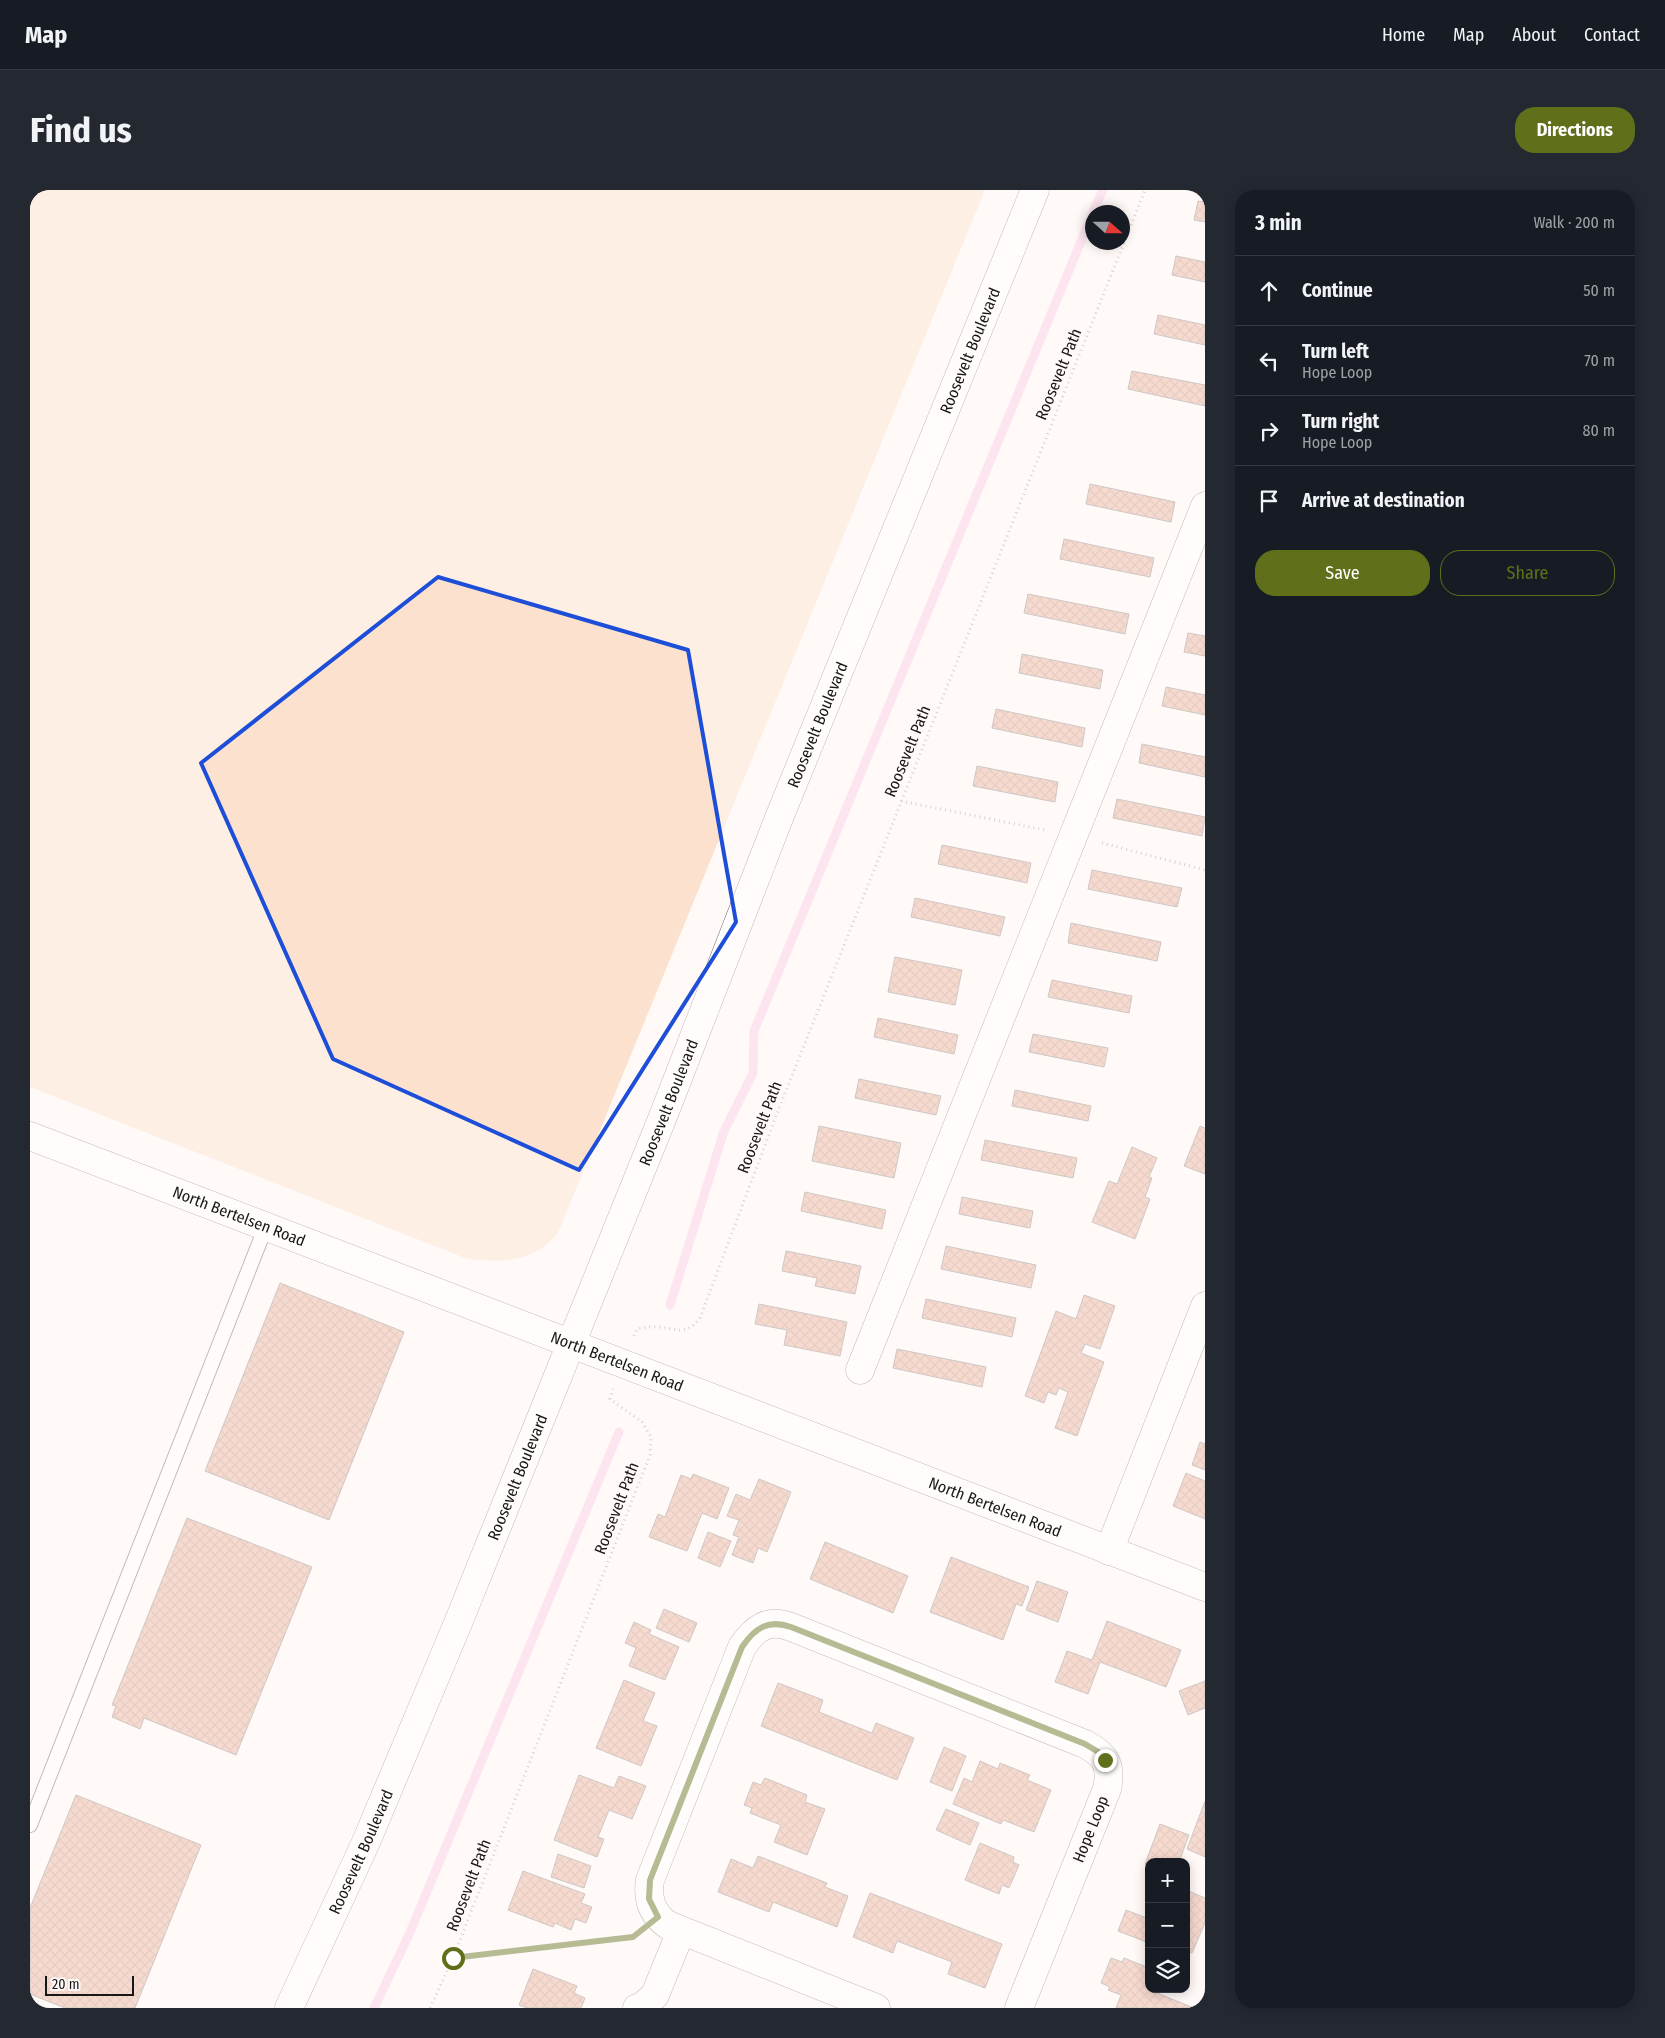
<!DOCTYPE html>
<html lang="en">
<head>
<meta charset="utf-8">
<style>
  :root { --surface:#171b24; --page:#242831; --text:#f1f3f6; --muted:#9ea1a6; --line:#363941; --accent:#606f1a }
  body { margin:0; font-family:"Fira Sans Condensed",sans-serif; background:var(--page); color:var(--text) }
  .controls { position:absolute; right:15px; bottom:15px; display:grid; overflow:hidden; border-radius:10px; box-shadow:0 2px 12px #0003 }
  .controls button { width:45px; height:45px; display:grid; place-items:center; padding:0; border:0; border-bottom:1px solid var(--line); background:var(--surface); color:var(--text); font:25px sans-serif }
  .compass { position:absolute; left:1055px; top:15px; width:45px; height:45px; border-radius:50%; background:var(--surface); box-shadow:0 2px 12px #0003; rotate:111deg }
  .scale { position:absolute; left:15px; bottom:12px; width:89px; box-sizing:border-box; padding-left:5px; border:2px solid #191616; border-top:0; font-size:14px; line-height:18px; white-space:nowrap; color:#191616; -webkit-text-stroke:4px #fff9f8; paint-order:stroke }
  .stop { position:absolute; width:15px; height:15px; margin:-11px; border:4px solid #606f1a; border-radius:50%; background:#fff }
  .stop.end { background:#606f1a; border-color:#fff; box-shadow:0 1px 5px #0008 }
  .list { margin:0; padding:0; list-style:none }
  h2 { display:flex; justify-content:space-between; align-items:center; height:65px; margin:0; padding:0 20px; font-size:21px }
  h2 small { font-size:16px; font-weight:400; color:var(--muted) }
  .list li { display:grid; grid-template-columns:32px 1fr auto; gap:15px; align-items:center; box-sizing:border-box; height:70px; padding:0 20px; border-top:1px solid var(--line) }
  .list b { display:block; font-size:19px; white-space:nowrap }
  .list p { margin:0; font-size:16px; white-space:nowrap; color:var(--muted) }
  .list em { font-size:16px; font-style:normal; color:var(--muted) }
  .actions { display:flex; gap:10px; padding:15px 20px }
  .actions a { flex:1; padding:11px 0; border:1px solid var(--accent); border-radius:20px; text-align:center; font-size:18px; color:var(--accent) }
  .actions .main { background:var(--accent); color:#fff }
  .icon { flex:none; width:28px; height:28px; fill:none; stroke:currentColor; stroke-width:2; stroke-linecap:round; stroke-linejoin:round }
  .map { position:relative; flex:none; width:1175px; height:1818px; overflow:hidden; border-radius:20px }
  header { display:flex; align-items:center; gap:30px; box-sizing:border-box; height:70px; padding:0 25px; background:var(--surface); border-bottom:1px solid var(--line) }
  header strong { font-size:24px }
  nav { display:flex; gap:28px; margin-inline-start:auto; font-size:18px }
  .intro { display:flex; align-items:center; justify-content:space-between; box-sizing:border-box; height:120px; padding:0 30px }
  h1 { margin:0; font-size:35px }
  .button { padding:12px 22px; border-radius:20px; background:var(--accent); color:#fff; font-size:18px; font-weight:700 }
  main { display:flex; gap:30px; padding:0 30px }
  aside { flex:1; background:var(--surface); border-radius:20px; box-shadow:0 2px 12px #0003 }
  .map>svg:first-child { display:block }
</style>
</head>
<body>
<header>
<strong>Map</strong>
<nav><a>Home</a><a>Map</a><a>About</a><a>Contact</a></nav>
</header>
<div class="intro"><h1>Find us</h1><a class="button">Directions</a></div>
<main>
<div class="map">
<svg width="1175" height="1818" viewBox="0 0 1175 1818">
  <defs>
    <pattern id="building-cross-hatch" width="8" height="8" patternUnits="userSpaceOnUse" patternTransform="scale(1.25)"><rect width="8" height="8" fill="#edb39d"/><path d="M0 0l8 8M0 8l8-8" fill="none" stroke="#cb9986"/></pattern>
  </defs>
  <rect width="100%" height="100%" fill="#fff9f8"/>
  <path fill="#fce2ce" d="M0,0H955L528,1043C506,1072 467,1074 435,1068L0,897Z"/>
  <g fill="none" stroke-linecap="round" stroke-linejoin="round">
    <path stroke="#fbcde5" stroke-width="9" d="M1063,22L1073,0
      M640,1115L694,941L723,883L724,841L1062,25
      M344,1818L378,1747L589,1242"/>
  </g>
  <path fill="url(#building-cross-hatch)" stroke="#918b88" d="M1168,11L1175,12V32L1164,30Z
    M1146,66L1175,72V92L1142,85Z
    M1128,125L1175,135V155L1124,144Z
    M1102,181L1175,195V216L1098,199Z
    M1060,294L1145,312L1141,332L1056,314Z
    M1034,349L1124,368L1120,387L1030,369Z
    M998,404L1099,424L1095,444L994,423Z
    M1158,443L1175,446V466L1154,462Z
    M992,464L1073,480L1070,499L989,483Z
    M1136,497L1175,505V525L1132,516Z
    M966,519L1055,538L1052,557L962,538Z
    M1112,554L1175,567V587L1109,573Z
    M947,576L1028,592L1025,612L943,596Z
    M1087,609L1175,627L1172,646L1083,628Z
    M912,655L1001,673L997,693L908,674Z
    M1062,680L1152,698L1147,717L1058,699Z
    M885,708L975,727L970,746L881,727Z
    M1041,733L1131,752L1127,771L1038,753Z
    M865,767L932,780L925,815L858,802Z
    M1022,790L1102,806L1099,823L1018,807Z
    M848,828L928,845L924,864L844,847Z
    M1003,844L1078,858L1074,877L999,862Z
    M829,889L911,906L906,925L825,908Z
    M985,900L1061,916L1058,931L982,916Z
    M789,936L871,953L864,988L782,971Z
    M1170,936L1175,938V984L1154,976Z
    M955,950L1047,968L1043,988L951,970Z
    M1102,957L1127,968L1119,987L1122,988L1115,1007L1120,1009L1105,1049L1062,1032L1079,991L1087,994Z
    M775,1002L856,1020L852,1039L771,1021Z
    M932,1007L1003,1021L1000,1038L929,1024Z
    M916,1056L1006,1075L1001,1098L911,1079Z
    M756,1061L831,1076L825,1104L785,1096L787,1088L752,1081Z
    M250,1093L374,1142L299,1330L175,1281Z
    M1054,1105L1085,1116L1070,1159L1055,1154L1051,1163L1074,1172L1047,1246L1025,1238L1038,1202L1029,1198L1026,1205L1018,1202L1014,1213L995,1206L1026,1121L1046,1129Z
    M896,1109L986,1128L982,1147L892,1128Z
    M729,1114L817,1132L810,1166L754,1155L757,1140L725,1134Z
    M867,1159L956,1177L952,1197L863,1178Z
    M1170,1252L1175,1254V1280L1162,1275Z
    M1156,1283L1175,1291V1329L1143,1316Z
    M663,1284L699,1298L687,1329L672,1323L657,1361L619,1347L628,1324L635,1327L651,1285L661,1289Z
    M729,1289L761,1302L737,1362L728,1358L723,1373L702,1365L709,1347L703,1345L709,1330L697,1326L706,1304L720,1310Z
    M157,1328L282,1377L206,1565L114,1528L110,1539L82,1527L86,1516L82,1515Z
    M678,1342L701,1351L690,1377L668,1368Z
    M795,1352L878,1386L863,1423L780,1389Z
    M921,1367L999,1397L992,1416L986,1414L973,1450L900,1422Z
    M1007,1391L1038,1402L1028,1432L996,1420Z
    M634,1419L667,1433L659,1452L626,1438Z
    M1077,1431L1151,1460L1136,1497L1070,1472L1058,1504L1025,1492L1037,1461L1062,1470Z
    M604,1432L621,1440L619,1444L649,1457L635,1490L599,1476L606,1458L595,1453Z
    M594,1490L625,1503L613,1531L627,1536L611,1576L566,1558Z
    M1175,1491V1518L1158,1525L1149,1501Z
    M748,1493L793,1510L789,1522L842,1543L846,1533L884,1548L867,1590L731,1536Z
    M914,1557L936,1566L922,1601L900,1592Z
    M950,1571L968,1579L970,1573L1000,1585L997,1590L1021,1600L1004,1642L973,1630L971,1634L923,1614L934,1588L942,1592Z
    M549,1585L584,1598L589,1586L616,1596L602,1629L579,1620L568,1647L574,1649L567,1667L524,1650Z
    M735,1588L777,1605L775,1612L795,1619L777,1665L744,1652L751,1635L720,1623L722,1618L714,1615L723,1592L731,1595Z
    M46,1605L171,1655L105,1818H35L0,1804V1718Z
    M1175,1611V1667L1157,1659Z
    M916,1619L949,1633L940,1655L906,1640Z
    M1130,1634L1159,1645L1149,1672H1119V1675L1115,1674Z
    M950,1653L984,1667L983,1672L989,1675L979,1698L972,1695L969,1704L935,1690Z
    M528,1664L561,1676L554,1698L521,1687Z
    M728,1666L797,1693L795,1697L818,1706L807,1737L743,1712L739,1722L688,1702L701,1669L723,1678Z
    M493,1681L555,1704L551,1713L562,1717L556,1733L545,1729L541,1740L525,1733L523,1737L478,1720Z
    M1156,1700L1175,1708V1733L1162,1763L1156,1761Z
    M840,1703L972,1754L955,1798L918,1784L922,1772L867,1751L863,1763L823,1747Z
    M1096,1720L1119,1729V1753L1088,1741Z
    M1081,1768L1092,1772L1094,1768L1119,1778V1799H1128L1127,1803L1164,1818H1086L1091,1805L1078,1800L1080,1797L1071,1793Z
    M503,1779L547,1796L544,1803L555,1808L551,1818H497L489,1815Z"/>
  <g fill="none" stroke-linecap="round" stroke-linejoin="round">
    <g stroke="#76706f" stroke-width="16">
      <path id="lane" d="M0,1635L236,1036"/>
    </g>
    <g stroke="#76706f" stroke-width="29">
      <path id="street" d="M830,1180L1175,316
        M1079,1361L1175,1116
        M607,1818L614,1815L625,1805L651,1741
        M846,1818L638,1735C622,1724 617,1709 620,1690L712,1457C725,1438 738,1428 761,1437L1055,1554C1076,1565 1082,1576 1077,1599L989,1818"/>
    </g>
    <g stroke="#76706f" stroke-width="29">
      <g id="secondary">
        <path id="s1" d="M0,946C392,1095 783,1247 1175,1397"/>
        <path id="s2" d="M259,1818L336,1652L428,1433L634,924L749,628L1005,0"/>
      </g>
    </g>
    <path stroke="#a7a2a1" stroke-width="3" stroke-dasharray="1 4" stroke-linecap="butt" d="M871,611L1015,640
      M1072,653L1175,680
      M604,1146L607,1139C614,1138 621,1136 627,1137C646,1138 656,1147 670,1128L746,926L1115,0
      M423,1768L603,1747L607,1744
      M400,1818L423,1768L620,1265L621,1247L612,1232L580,1209L583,1199"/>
    <use href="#lane" stroke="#fff" stroke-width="14"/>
    <use href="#street" stroke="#fff" stroke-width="28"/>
    <use href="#secondary" stroke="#fff" stroke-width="28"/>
  </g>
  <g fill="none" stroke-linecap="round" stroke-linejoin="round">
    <path stroke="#606f1a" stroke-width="6" d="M423,1768L603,1747L628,1727L619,1709L620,1690L712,1457C725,1438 738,1429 761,1437L1055,1554L1070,1563L1075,1570"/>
  </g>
  <path d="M0 0H1175V1818H0ZM408,387L658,460L706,732L549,980L303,869L171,573Z" fill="#fff9f8" fill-opacity=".55" fill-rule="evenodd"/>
  <path fill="none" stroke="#1d4ed8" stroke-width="4" stroke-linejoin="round" d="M408,387L658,460L706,732L549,980L303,869L171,573Z"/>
  <g text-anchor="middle" stroke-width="4.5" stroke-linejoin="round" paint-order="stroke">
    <g font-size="16" fill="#191616" stroke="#fff9f8">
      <text dy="6" stroke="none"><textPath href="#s2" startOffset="1792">Roosevelt Boulevard</textPath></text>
      <text transform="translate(1028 184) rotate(-68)" y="6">Roosevelt Path</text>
      <text dy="6" stroke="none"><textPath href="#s2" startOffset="1388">Roosevelt Boulevard</textPath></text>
      <text transform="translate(877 561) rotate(-68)" y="6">Roosevelt Path</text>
      <text dy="6" stroke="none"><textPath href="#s2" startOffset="982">Roosevelt Boulevard</textPath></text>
      <text transform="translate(729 937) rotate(-69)" y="6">Roosevelt Path</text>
      <text dy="6" stroke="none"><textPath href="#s1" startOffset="224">North Bertelsen Road</textPath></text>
      <text dy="6" stroke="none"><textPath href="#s1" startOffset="629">North Bertelsen Road</textPath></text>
      <text dy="6" stroke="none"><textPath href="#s2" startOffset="578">Roosevelt Boulevard</textPath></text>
      <text dy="6" stroke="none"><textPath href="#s1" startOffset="1034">North Bertelsen Road</textPath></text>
      <text transform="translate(586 1318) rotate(-69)" y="6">Roosevelt Path</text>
      <text transform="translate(1060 1639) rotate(-68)" y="6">Hope Loop</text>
      <text dy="6" stroke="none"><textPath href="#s2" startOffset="172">Roosevelt Boulevard</textPath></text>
      <text transform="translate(438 1695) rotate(-69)" y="6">Roosevelt Path</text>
    </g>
  </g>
</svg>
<div class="controls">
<button>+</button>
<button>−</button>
<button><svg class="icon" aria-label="layers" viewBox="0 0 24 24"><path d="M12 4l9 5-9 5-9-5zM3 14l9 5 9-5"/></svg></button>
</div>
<svg class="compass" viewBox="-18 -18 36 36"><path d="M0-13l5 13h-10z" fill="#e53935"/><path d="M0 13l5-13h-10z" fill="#9ea1a6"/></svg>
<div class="scale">20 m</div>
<div class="stop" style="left:423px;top:1768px"></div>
<div class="stop end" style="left:1075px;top:1570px"></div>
</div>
<aside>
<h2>3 min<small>Walk · 200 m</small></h2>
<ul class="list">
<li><svg class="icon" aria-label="ahead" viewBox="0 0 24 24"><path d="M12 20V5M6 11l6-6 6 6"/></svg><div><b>Continue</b></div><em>50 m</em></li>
<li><svg class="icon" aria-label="left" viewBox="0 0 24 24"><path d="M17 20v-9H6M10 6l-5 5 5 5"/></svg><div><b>Turn left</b><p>Hope Loop</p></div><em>70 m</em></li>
<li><svg class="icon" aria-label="right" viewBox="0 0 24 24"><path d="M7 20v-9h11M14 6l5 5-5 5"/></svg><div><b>Turn right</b><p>Hope Loop</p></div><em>80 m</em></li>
<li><svg class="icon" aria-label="arrive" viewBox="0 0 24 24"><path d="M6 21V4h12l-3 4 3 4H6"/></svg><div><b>Arrive at destination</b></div></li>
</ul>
<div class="actions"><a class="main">Save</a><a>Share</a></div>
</aside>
</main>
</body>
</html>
